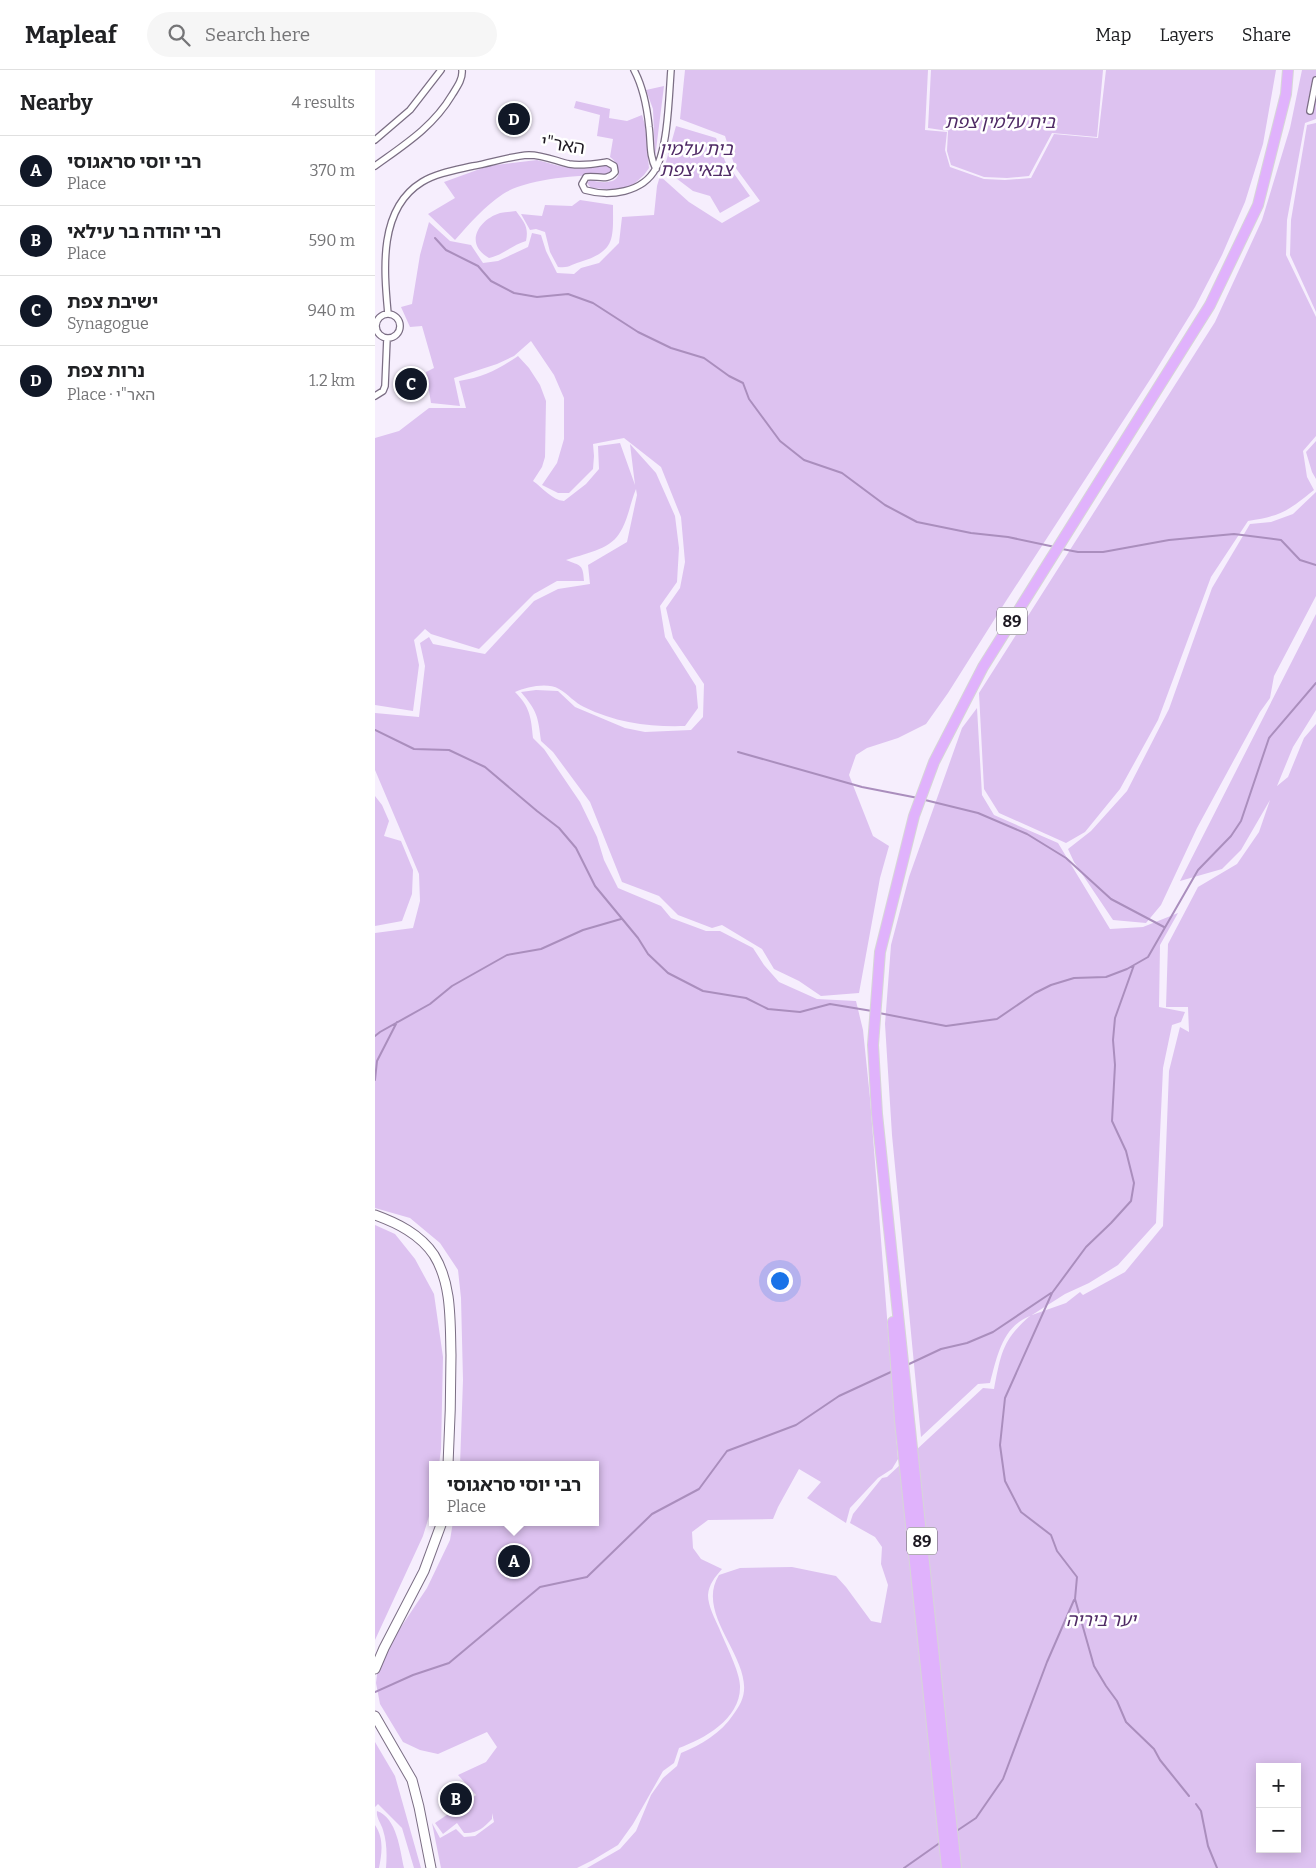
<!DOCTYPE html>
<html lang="en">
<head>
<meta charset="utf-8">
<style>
  :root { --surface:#fff; --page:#f6f6f6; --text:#202124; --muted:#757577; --line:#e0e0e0; --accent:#111827 }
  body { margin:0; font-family:Bitter,"Noto Sans Hebrew",serif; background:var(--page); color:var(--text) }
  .controls { position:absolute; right:15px; bottom:15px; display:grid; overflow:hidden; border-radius:0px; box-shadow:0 2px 12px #0003 }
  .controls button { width:45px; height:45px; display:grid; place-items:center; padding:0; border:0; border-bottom:1px solid var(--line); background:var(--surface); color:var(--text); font:25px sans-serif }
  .you { position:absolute; left:404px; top:1210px; width:18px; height:18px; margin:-12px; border:4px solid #fff; border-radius:50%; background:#1a73e8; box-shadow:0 0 0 8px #1a73e833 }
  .badge { display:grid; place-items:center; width:32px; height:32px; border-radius:50%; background:var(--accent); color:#fff; font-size:16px; font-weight:700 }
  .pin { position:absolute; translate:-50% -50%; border:2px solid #fff; box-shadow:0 1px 5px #0006 }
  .popup { position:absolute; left:54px; top:1391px; width:170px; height:65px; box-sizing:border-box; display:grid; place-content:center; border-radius:0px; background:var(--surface); filter:drop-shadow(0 1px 4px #0005); font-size:16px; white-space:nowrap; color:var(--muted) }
  .popup b { font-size:19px; color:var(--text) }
  .popup::after { content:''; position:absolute; left:50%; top:100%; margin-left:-10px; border:10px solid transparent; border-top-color:var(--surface) }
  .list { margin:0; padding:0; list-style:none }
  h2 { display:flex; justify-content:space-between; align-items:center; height:65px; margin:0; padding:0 20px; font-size:21px }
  h2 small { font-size:16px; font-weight:400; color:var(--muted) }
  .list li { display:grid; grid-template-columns:32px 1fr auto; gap:15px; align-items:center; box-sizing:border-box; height:70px; padding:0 20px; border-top:1px solid var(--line) }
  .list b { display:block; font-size:19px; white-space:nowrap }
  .list p { margin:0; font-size:16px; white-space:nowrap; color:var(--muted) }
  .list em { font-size:16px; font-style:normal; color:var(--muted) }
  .icon { flex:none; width:28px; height:28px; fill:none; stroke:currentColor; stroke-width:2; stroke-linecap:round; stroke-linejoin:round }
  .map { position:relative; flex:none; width:941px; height:1798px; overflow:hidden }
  header { display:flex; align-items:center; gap:30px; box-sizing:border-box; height:70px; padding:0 25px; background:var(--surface); border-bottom:1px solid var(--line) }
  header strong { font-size:24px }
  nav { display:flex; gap:28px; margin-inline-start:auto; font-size:18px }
  .search { width:350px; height:45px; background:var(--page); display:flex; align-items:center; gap:12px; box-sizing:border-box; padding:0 18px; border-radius:28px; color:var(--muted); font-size:19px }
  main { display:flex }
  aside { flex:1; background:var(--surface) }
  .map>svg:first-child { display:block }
</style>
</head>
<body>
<header>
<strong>Mapleaf</strong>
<div class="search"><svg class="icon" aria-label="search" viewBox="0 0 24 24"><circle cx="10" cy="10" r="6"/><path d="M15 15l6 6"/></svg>Search here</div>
<nav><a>Map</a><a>Layers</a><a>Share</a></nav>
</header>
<main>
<aside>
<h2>Nearby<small>4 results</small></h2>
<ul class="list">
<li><span class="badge">A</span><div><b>רבי יוסי סראגוסי</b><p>Place</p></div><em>370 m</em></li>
<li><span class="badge">B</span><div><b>רבי יהודה בר עילאי</b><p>Place</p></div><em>590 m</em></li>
<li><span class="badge">C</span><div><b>ישיבת צפת</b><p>Synagogue</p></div><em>940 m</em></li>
<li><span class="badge">D</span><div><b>נרות צפת</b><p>Place · האר&quot;י</p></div><em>1.2 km</em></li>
</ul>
</aside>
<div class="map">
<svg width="941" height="1798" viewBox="0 0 941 1798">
  <rect width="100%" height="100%" fill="#f6eefd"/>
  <path fill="#ddc2f0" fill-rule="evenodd" d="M310,0H553L550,60L572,62L570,80L575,97L609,109L630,110L656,108L679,64L723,68L731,0H901L888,74L870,132L847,185L820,237L778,305L631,531L573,623L551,654L523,668L492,678L481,685L474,705L498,766L514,776L505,808L484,923L446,926L424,911L399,899L387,879L347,855L337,858L303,845L284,826L247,812L215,732L178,682L166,671C163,646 162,641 146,622L161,620L183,621L200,637L250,658L270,662L316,660L328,647L329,614L298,568L291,538L305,518L310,492L306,447L286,397L249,368L218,374L219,386L218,399L194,423H183L167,415L182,393L189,369V328L179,305L156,271L139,286L122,294L79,308L85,336L56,333L51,302L59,298L47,256L35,257L26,237L37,234L45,185L54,152L75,171L96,175L108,193L123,191L153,177L157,163L166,165L171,181L182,203L199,204L206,198L224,193L244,173L247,147L279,145L282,116L285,106L314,132L347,153L385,131L360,97L350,66L305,49Z
    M556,0H728L722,67L677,63L654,106L632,108L609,107L576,95L572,81L573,61L553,58Z
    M927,0H941V49L930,53L912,150L911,185L941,247V366L928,381L932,407L939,420C913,441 906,446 873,451L836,507L783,650L745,719L710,762L691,773L624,743L609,719L604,623L840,252L887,150L915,58Z
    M289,16L280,88L278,39L271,20Z
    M201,31L235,39L234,48L252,51L267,45L270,55L274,98L269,105L259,114L244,120L216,118L212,113L215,110C220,111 227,113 232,112C249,111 245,94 235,87L238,69L222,66L225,45L199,38Z
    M941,53V242L915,185L916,150L932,55Z
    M301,56L341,68L350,91L375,126L345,143L335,126L318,121L289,99Z
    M162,90C192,98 202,102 233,95L236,100L235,104L230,105C202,105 151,109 128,124C110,136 94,154 80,170L53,144L80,128L69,112L113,96Z
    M205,130L238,135C238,169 241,181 205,192C194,195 196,198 183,197L175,182L170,162L161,159L155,160L146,144L167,146L170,135L197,136Z
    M141,141C149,152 154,157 151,171C137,175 128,185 114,188C89,174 103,150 125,143C130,142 136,142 141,141Z
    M143,286L154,298L165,315L171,331L170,387L167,397L158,411C168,418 177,430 189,431L211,414L224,399L223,376L245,373L260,415L255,374L281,403L300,446L304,478L302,512L285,536L290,567L321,616L323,638L310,656C275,657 241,653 209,637C200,633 193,624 184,619C172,612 152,617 140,622C155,637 156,647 158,668L169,679L205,732L222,767L229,790L243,818L286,836L296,848L331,861H345L378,878L389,895L404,912L442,929L481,931L488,960L495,1028L523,1389L517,1399L503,1408L475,1438L471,1453L432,1428L446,1412L424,1399L403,1437L398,1449L333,1450L317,1462L318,1478L326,1489L347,1499C340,1507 334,1514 333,1525C333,1536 340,1549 344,1558C350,1573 365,1602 365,1616C366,1649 329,1669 304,1678L299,1693L288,1701L258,1754L243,1775L218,1790L202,1798H66L57,1753L65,1768L81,1759L89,1767L100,1766L119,1752L117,1743V1749C108,1758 102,1764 89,1763L82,1753L68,1764L60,1753L101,1725L83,1705L111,1692L122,1677L112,1662L63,1684L45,1680L28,1672L5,1634L1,1613L3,1596L16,1572L52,1518L75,1470L78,1452H220V1395H85L88,1310L86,1228L83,1200L65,1173L35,1148L0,1138V863L38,858L45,831L44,804L0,700V643L44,647L50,596L45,573L54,567L58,574L110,584L159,531L183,519L215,514L213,495L252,472L262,425L261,419C255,433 253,451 244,464C234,480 208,484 191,490C206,496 208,494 209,511H182L159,524L104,579L56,564L50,559L39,570L44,595L38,641L0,635V368L24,361L54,338H91L84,311C109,307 122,300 143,286Z
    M941,371V409L937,402L931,382Z
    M941,422V526L899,606L895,628L885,642L822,758L786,835L771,853L738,850L699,792L693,779L716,761L752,721L794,639L837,518L875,454L896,452L918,444Z
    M941,544V640L918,677L902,716L913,707L929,668L941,654V1798H212L245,1779L261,1761L276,1725L288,1708L302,1696L306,1683C326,1675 346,1663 358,1645C361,1641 364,1636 366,1632C384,1593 318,1546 344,1505L365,1498L417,1497L461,1506L471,1517L496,1551L506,1553L513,1515L506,1494L507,1477L500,1467L475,1453L478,1444L507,1408L512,1407L608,1318L619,1319C626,1284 627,1270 655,1246C627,1257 622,1287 615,1313L603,1314L546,1367L517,1065L510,954L516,875L534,807L587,658L602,638L607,725L619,745L683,773L735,859L768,857L803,843L785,875L784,937L810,942L806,952L797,955L788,998L781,1153L743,1195L714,1213L690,1224L657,1245L691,1233L705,1222L708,1225L750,1202L788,1156L794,1001L805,957L814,962L813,937H791L793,874L823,817L862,794L884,762L895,730L866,780L847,799L805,811ZM885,1697H922V1779H885Z
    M0,726L7,735L14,751L9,766L26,771L38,800L37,824L27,851L0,856Z
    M0,1155L20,1164L40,1189L59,1224L68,1287L66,1379L64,1395H58V1433L48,1466L0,1570Z
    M0,1672L20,1706L46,1798H39L27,1758L3,1734L0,1737Z
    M2,1741C22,1748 25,1780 29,1798H11C12,1786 12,1772 8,1760C6,1753 1,1748 2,1741Z
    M0,1755C9,1768 7,1783 4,1798H0Z"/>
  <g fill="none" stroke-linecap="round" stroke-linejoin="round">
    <path stroke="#aa8ebd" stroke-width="2" d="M60,168L71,180L103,196L116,211L139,223L162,227L193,224L218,233L263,262L296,278L329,288L354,306L368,313L374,329L405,371L429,390L467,403L510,435L542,452L596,463L633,467L680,477
      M687,479L703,482H728L794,470L859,464L906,470L925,490L941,495
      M0,660L39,679L74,680L110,697L162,741L184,758L201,778L220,816L263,868L273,884L293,903L328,921L371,928L393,939L425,942L455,934L497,941
      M363,682L487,717L543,728
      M550,730L603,743L652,764L691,788L736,829L789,857
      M759,895L740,948L738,970L740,995L737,1051L751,1081L759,1113L756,1131L736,1153L711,1177L677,1223L630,1328L625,1375L630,1411L646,1442L676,1465L682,1481L702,1507L700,1529L719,1596L731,1616L742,1631L751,1652L779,1679L785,1690L814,1726
      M504,943L571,956L622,949L660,923L676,915L699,908L731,907L752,899L773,887L823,800L856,766L866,751L894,668L941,613
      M0,966L5,962L55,934L77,916L132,885L166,879L208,860L246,849
      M0,1010L2,991L22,952
      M532,1295L566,1279L592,1273L618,1262L676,1223
      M0,1622L38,1605L74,1593L165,1517L212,1507L277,1444L324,1419L352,1381L421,1355L464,1326L518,1301
      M821,1734L826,1741L833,1776L842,1798
      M580,1762L601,1748L628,1709L672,1592L699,1530
      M529,1798L566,1772"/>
    <g stroke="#7b6e84" stroke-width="8">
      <path id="minor" d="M259,0C268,17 272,37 274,57C276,72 274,86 281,99
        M935,41L941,10
        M0,70L35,40L66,0
        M0,96C29,75 58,57 77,25C82,17 88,9 87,0
        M13,244C9,200 3,139 47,112C62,103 81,100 98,96C116,93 135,86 154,85C168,85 181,91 194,94C208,96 219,94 232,92L239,96L240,102C232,112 222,105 211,107L207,114L210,120C234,127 268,123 281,98C293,77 294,25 296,0
        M1 256a12 12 0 1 1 24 0a12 12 0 1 1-24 0Z
        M0,326L8,321L10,316L12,268"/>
    </g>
    <g stroke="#7b6e84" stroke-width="11">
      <path id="secondary" d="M0,1145C22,1153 45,1164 59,1185C77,1214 75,1251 76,1285C76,1322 75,1358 73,1395
        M0,1599L9,1578L49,1501L67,1452
        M0,1646L37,1710L44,1737L56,1798"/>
    </g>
    <g stroke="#d6d5d7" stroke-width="12">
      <path id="trunk" d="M518,1252L525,1350L572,1798
        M581,1798L502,1044L498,975L505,882L539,746L559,692L608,597L835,235L883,135L911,24L913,0"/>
    </g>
    <use href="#minor" stroke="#fff" stroke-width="5.5"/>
    <use href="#secondary" stroke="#fff" stroke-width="9"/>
    <use href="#trunk" stroke="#e0b2fc" stroke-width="10"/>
  </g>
  <g text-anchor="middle" stroke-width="5" stroke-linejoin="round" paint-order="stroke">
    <g fill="#fff" stroke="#605d63" stroke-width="1">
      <rect x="622" y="537.5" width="30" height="27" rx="4"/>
      <rect x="532" y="1457.5" width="30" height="27" rx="4"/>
    </g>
    <g font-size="16" font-weight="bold" fill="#1c1720">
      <text x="637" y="557">89</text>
      <text x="547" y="1477">89</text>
    </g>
    <g font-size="18" font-style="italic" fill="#4f2a65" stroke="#fff">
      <text x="625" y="58">בית עלמין צפת</text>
      <text x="321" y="85">בית עלמין<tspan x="321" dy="21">צבאי צפת</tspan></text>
      <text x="726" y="1556">יער ביריה</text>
    </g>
    <g font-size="18" fill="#1c1720" stroke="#fff">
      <text transform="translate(188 75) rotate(9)" y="6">האר"י</text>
    </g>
  </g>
</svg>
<div class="controls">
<button>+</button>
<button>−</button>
</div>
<div class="you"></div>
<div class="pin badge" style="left:139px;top:1491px">A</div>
<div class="popup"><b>רבי יוסי סראגוסי</b>Place</div>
<div class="pin badge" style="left:81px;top:1729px">B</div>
<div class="pin badge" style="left:36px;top:314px">C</div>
<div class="pin badge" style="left:139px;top:49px">D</div>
</div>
</main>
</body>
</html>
